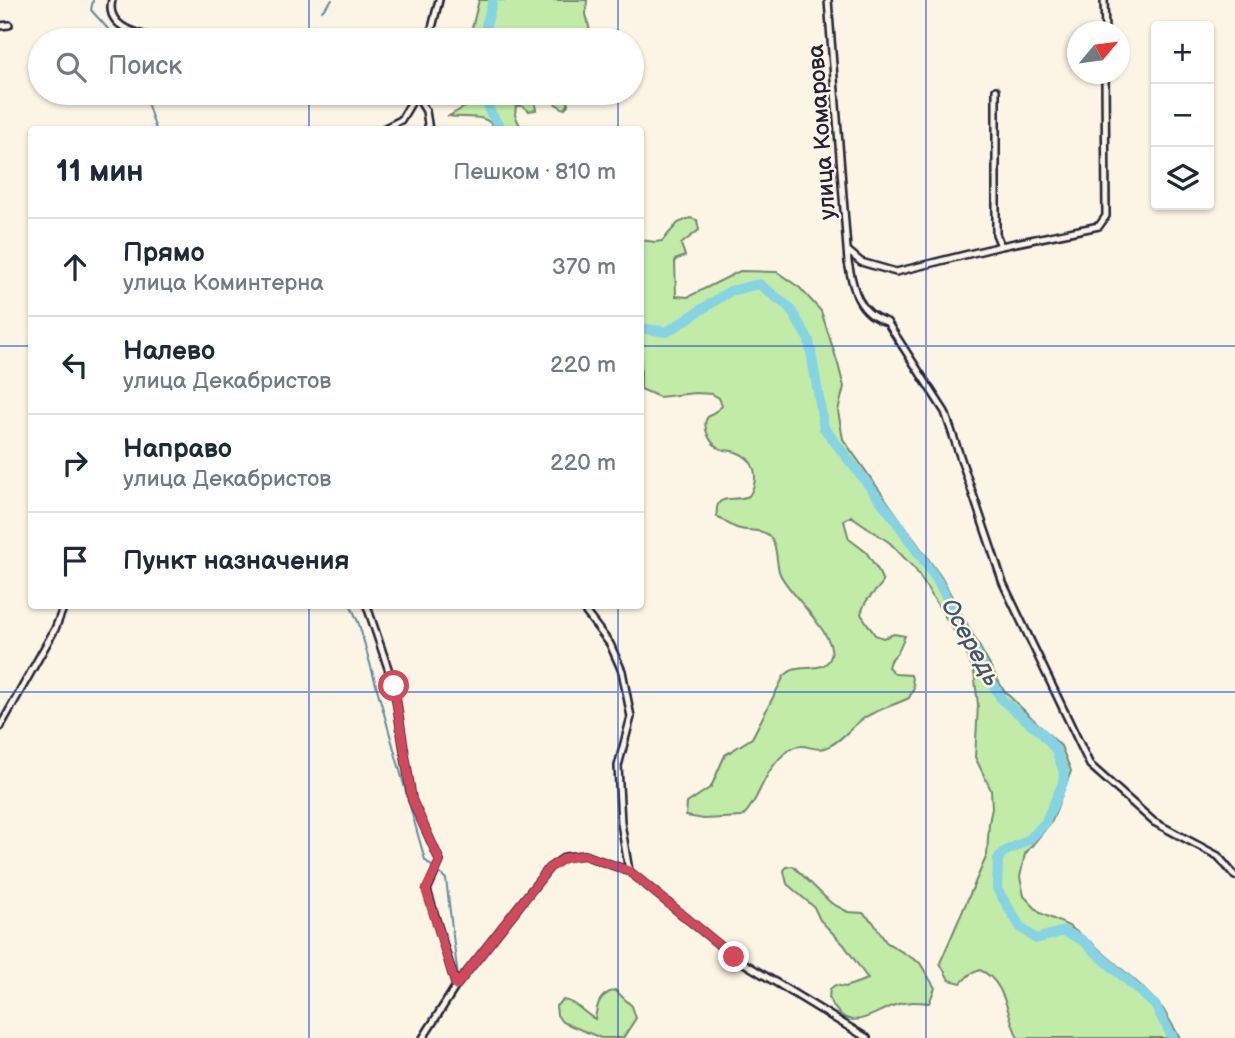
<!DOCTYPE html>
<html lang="ru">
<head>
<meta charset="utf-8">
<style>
  :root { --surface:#fff; --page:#f2f2f3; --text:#1f2937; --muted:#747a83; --line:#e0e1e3 }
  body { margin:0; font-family:"Balsamiq Sans",sans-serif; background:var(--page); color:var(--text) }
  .controls { position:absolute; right:21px; top:21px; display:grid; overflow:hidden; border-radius:7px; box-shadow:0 2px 5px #0004 }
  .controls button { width:63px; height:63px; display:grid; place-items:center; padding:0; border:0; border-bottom:2px solid var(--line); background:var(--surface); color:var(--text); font:35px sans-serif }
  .compass { position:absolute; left:1067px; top:21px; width:63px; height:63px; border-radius:50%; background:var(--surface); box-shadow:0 2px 5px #0004; rotate:61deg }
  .stop { position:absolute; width:21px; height:21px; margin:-16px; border:5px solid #d1495b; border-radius:50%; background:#fff }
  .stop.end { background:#d1495b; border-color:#fff; box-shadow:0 2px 7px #0008 }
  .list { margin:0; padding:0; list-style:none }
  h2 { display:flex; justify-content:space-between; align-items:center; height:91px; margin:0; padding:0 28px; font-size:30px }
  h2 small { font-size:23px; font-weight:400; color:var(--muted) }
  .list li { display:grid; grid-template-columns:46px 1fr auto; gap:21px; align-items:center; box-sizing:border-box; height:98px; padding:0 28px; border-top:2px solid var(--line) }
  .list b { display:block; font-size:26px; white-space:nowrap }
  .list p { margin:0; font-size:23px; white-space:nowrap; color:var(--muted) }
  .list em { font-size:23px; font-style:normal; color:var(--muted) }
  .icon { flex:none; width:38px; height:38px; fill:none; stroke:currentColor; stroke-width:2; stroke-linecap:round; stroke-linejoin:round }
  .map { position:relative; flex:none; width:1235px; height:1038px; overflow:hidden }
  .search { position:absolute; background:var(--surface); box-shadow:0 2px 5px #0004; left:28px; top:28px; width:616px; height:77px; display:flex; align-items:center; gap:18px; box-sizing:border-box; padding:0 24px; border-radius:38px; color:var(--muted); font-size:26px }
  .panel { position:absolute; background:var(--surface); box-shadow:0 2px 5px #0004; left:28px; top:126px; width:616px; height:483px; border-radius:7px }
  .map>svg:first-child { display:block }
</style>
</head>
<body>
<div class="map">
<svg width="1235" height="1038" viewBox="0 0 1235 1038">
  <rect width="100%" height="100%" fill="#fcf5e5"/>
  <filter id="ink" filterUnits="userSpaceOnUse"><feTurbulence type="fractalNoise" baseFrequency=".0143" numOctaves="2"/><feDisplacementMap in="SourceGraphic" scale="14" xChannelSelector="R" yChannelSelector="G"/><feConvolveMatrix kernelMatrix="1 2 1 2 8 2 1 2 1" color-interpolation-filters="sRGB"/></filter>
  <g filter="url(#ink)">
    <path fill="#c2eba7" stroke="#728671" stroke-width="2" d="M479,0H587L586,14L592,40H469Z
      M473,93H568V105L564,109L544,97H538L535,103L536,110L529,111L522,106H516L515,115L522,130L496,129C485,112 467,119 449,116L470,104Z
      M690,218L697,220L699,230L681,244L685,256L675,260L676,296L688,297L740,271L777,272L800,288L821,311L838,364L844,387L838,411L843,439L941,577L1004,691L1061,746L1071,771L1052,821L1025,854L1020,877L1024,896L1040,913L1069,926L1092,943L1141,986L1163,1009L1180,1038H1018C1007,1016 1006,981 980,970L970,974L961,983L949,980L940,963L987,855L989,823L992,808L991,790L975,757L978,705L974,672L963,645L915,569L890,543L851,516L844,521L849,539L866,552L878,570L883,582C872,598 867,594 861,614L875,635L883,638L894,634L905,636L898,652L890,661L888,667L895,674L911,675L914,688L909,698C895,705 878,709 864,718C852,726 840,743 825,748C811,752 804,740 789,750C761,771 763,796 742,817L704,819L686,816L687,803L711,787L725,755L752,738L784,676C787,674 789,671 793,670C804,665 826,673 831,656C837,635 789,594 780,574C775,562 779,543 767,534C759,529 748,531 740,529C731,527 724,521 717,516C714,491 734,503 749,496C760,478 756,459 736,452C731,450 724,451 719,448C711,444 703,430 706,420C708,414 718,411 722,406L719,398L712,394L695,393L659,397L641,389V240L655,242L662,241L678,223Z
      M793,866L831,903L848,912L863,913L873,922L886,942L920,963L935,988L929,1003C917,1002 906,1001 895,1005C867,1015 847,1036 829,998L830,989L835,985L845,987L868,979L844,945L820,920L814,907L787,884L784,871L786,867Z
      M615,990L632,1006L636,1018L623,1038H601L562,1022L557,1015L556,1006L563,1000C577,1002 583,1013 595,1019C597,1004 599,995 615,990Z"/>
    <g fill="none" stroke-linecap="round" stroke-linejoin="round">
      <path stroke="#5d8ca0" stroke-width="2" d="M93,0L91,10L118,40
        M322,11L332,0
        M144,93L156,130
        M351,606L359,624L425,860L446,879L458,977"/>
      <path stroke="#85d3e3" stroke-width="10" d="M482,40L493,0
        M486,93L490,112L502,130
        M640,328L667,332L730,291L759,284L789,307L809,340L824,428L894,518L937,580L1002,700L1042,733L1056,750L1064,772L1063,783L1045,823L1030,839L1002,853L998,859L997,889L1021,928L1036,939L1064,931L1082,940L1155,1005L1173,1038"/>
      <g stroke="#22223b" stroke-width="10">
        <path id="street" d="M112,0C104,30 147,37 169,40
          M828,0L848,262C853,289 858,314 887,322L945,412L1003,583L1090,765L1154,822L1218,856L1235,876
          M1104,0L1105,32
          M0,26L9,25
          M429,40L439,0
          M996,90V234L1001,246
          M416,95L426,111L429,130
          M381,130L401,120L417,93
          M848,251L861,262L896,272L1001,246L1099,226L1106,216L1105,74
          M367,606L394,686L412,800L440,861L427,890L456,986
          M581,606L610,644L622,671L631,717L618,766L621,823L629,871
          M0,727L55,629L64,606
          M423,1038L456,986L549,868L565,857L584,855L629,871L734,957L867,1038"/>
      </g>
      <use href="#street" stroke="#fcf5e5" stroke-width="5"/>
    </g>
  </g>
  <g fill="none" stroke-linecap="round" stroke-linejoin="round" filter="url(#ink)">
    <path stroke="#d1495b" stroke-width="9" d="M394,686L412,800L440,861L426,890L456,986L549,868L565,858L584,855L629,871L734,957"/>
  </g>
  <path fill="none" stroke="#1d4ed8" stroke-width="2" stroke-opacity="0.55" d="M309,0V40M618,0V40M926,0V1038M309,93V130M618,93V130M0,346H32M640,346H1235M309,606V1038M618,606V1038M0,692H1235"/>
  <g text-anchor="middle" stroke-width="5" stroke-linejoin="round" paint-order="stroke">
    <g font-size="23" fill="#22223b" stroke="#fcf5e5">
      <text transform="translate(821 132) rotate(-94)" y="8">улица Комарова</text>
    </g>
    <g font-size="24" font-style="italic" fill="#40576d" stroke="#fcf5e5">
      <text transform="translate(971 642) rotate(61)" y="8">Осередь</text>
    </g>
  </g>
</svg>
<div class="controls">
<button>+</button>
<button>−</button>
<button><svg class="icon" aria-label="layers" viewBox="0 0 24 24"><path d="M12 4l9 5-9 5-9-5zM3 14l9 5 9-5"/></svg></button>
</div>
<svg class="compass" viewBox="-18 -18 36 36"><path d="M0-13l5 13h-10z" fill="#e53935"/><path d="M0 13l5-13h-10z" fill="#747a83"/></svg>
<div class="stop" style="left:394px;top:686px"></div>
<div class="stop end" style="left:734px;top:957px"></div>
<div class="search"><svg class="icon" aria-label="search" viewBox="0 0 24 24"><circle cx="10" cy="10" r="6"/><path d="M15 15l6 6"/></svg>Поиск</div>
<section class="panel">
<h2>11 мин<small>Пешком · 810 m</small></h2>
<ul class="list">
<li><svg class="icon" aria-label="ahead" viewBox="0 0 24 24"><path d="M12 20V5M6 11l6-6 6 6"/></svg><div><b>Прямо</b><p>улица Коминтерна</p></div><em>370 m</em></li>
<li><svg class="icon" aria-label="left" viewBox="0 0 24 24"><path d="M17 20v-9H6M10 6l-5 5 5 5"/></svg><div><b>Налево</b><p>улица Декабристов</p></div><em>220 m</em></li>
<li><svg class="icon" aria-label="right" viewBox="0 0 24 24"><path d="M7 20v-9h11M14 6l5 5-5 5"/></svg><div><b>Направо</b><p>улица Декабристов</p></div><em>220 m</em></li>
<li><svg class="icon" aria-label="arrive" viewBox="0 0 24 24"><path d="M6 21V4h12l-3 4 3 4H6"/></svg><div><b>Пункт назначения</b></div></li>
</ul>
</section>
</div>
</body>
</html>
